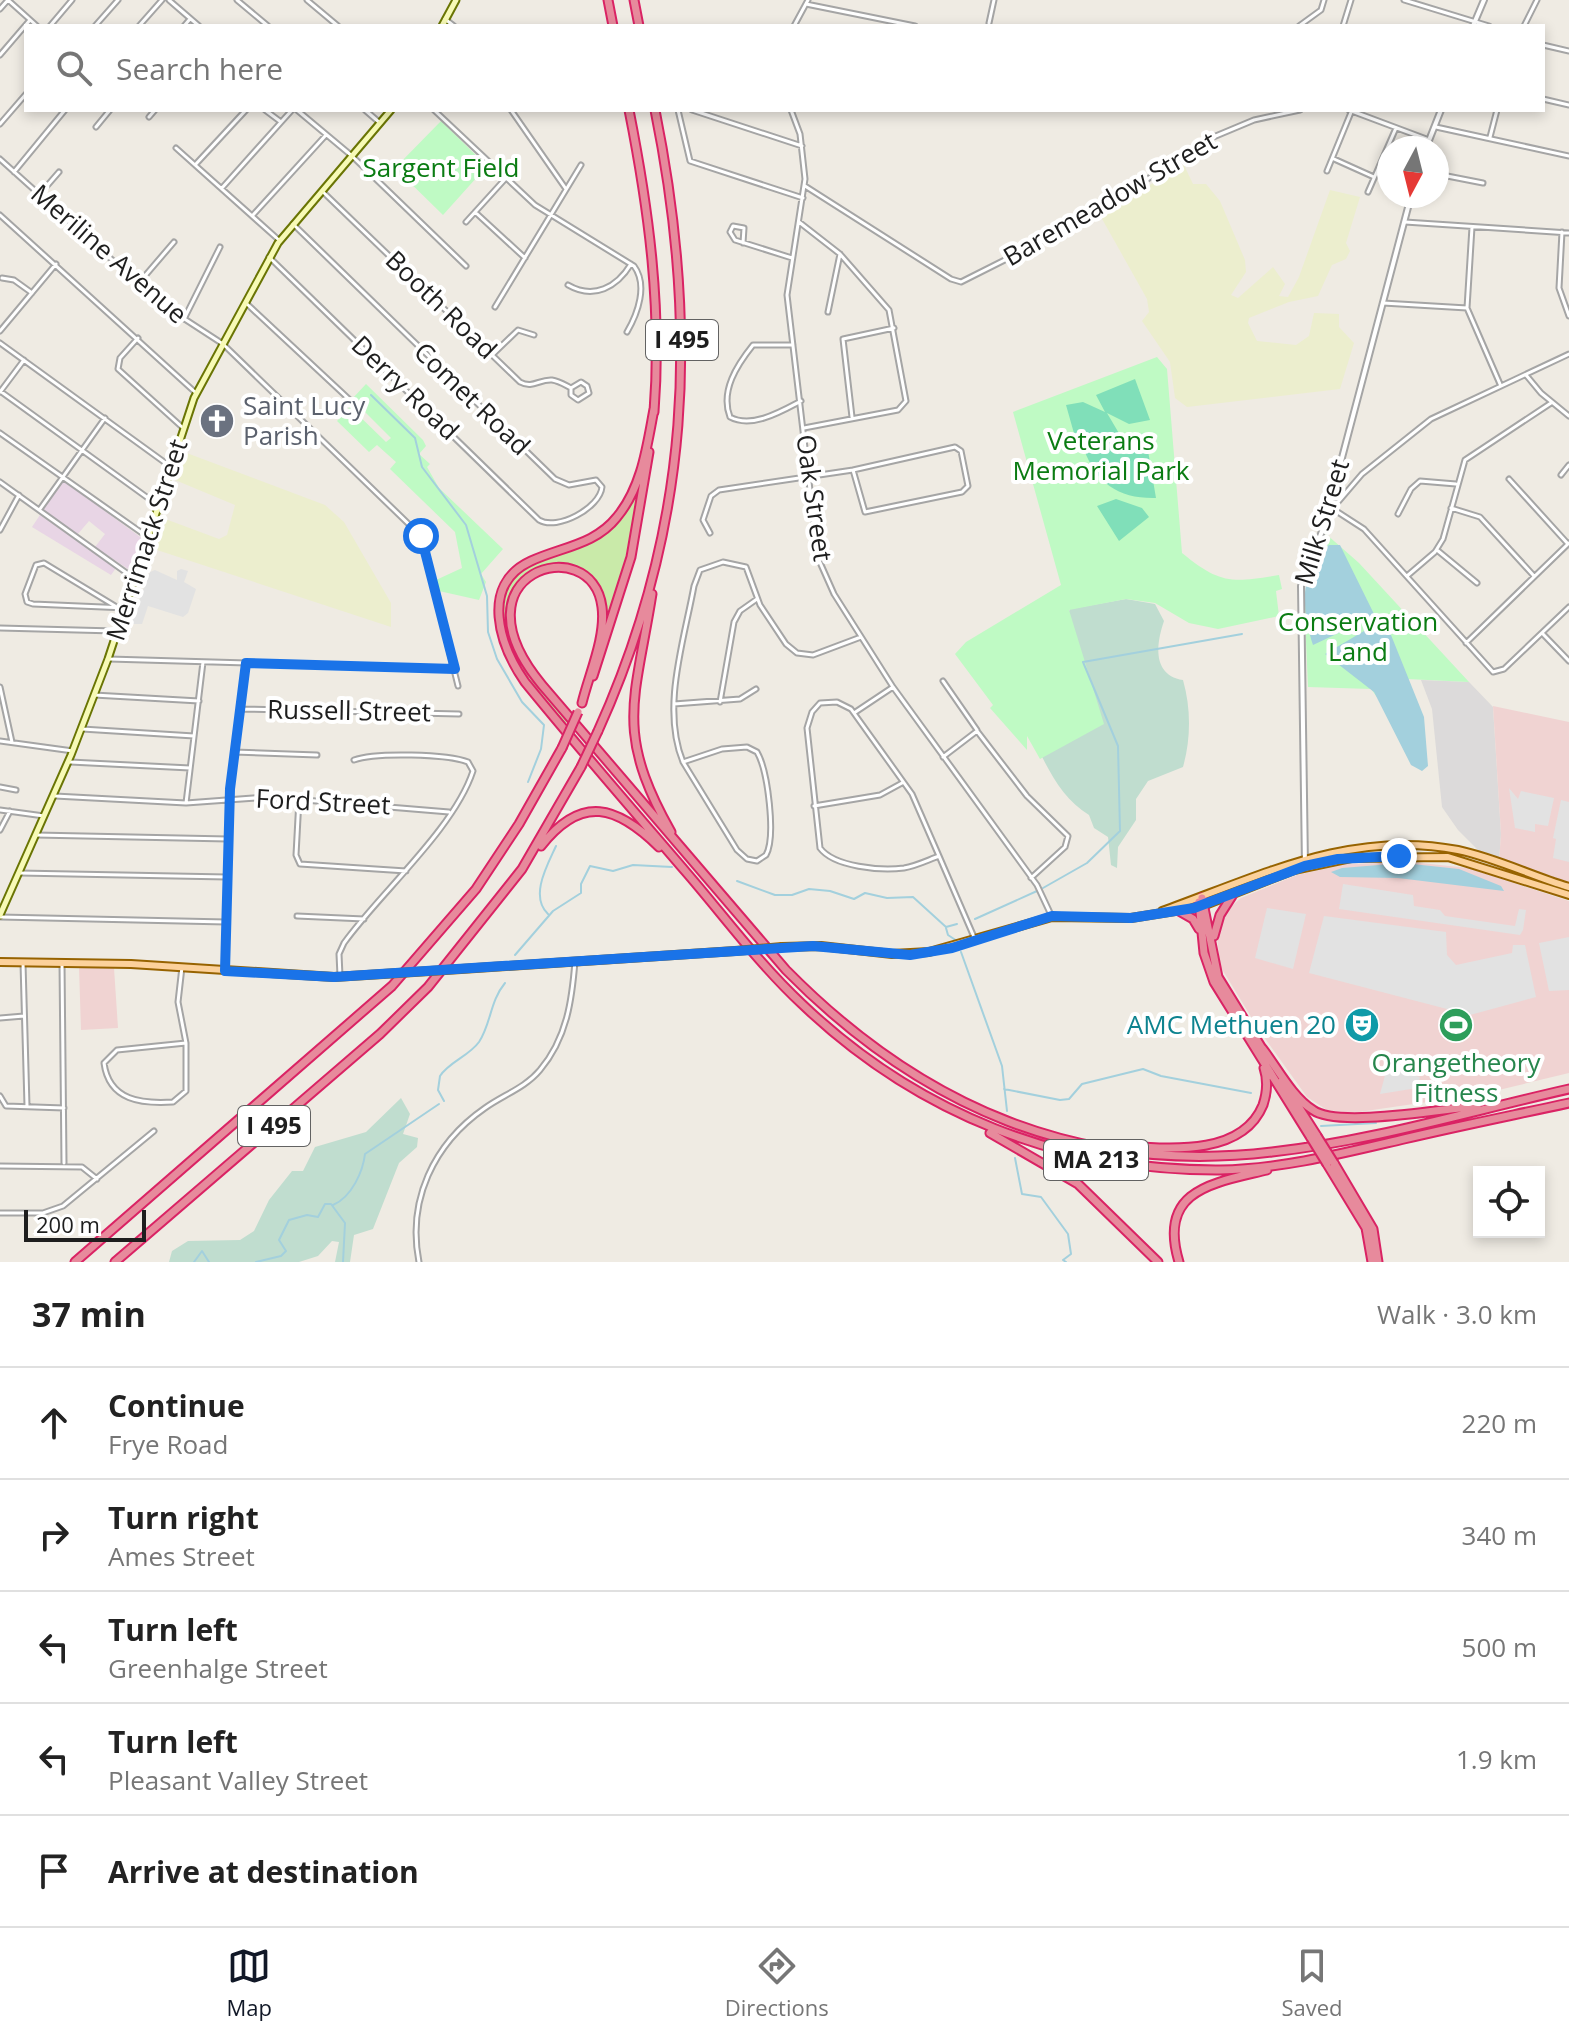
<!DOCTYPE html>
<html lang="en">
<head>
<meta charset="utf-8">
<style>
  :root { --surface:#fff; --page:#f6f6f6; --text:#222; --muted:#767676; --line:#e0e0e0; --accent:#111827 }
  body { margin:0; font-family:"Open Sans",sans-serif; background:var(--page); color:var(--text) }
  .controls { position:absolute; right:24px; bottom:24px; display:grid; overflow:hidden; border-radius:0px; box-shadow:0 4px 12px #0003 }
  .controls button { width:72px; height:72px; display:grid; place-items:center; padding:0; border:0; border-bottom:2px solid var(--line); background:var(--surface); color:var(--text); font:40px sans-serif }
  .compass { position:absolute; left:1377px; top:136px; width:72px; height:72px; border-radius:50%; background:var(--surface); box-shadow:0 4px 12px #0003; rotate:187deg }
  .scale { position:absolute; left:24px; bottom:20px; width:122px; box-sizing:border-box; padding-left:8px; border:4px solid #1e1e1e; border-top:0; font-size:22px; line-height:28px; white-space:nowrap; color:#1e1e1e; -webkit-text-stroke:6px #fff; paint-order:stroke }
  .stop { position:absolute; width:24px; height:24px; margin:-18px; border:6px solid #1a73e8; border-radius:50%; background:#fff }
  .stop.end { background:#1a73e8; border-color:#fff; box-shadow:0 2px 8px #0008 }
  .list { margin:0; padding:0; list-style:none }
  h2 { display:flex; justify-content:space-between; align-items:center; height:104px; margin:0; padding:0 32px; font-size:34px }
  h2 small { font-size:26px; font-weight:400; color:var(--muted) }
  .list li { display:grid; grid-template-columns:52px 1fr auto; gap:24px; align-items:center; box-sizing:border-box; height:112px; padding:0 32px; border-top:2px solid var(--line) }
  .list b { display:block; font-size:30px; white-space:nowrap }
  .list p { margin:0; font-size:26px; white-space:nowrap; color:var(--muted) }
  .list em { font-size:26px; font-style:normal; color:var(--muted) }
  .icon { flex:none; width:44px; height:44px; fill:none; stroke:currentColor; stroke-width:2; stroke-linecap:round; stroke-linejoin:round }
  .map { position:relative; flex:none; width:1569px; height:1262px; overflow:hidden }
  .search { position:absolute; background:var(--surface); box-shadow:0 4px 12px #0003; left:24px; right:24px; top:24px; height:88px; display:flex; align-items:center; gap:20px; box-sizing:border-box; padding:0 28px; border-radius:0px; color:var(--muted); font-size:30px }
  .sheet { height:664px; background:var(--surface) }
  nav { display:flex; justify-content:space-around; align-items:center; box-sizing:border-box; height:112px; border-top:2px solid var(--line); background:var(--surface); font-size:22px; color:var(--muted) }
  nav a { display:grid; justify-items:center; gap:4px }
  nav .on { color:var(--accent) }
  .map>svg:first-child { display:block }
</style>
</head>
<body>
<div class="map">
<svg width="1569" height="1262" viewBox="0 0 1569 1262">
  <rect width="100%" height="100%" fill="#efebe3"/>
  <path fill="#dcdada" d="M1421,680L1469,682L1493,707L1501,834L1499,862L1485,857L1458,830L1442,807L1432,709Z"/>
  <path fill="#f0d3d2" d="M1493,706L1569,722V884L1499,862L1501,834Z
    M1412,862L1468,868L1569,901V1073L1482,1094L1352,1113L1327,1110L1307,1097L1261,1033L1220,966L1217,936L1227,910L1241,898L1297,875L1347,864Z
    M79,967L114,968L118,1028L81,1030Z"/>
  <path fill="#e8d5e5" d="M64,481L143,539L134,573L95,547L105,534L89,521L77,535L43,510Z
    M40,515L116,568L111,575L32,527Z"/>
  <path fill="#eceece" d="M1184,165L1193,184H1206L1220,201L1245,260L1246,272L1231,295L1238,298L1273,267L1285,284L1279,296L1288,297L1299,277L1330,190L1360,197L1346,243L1350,251L1346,259L1332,265L1318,296L1289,302L1249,318L1248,323L1257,341L1296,345L1309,336L1314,313L1339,314V327L1354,343L1340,389L1187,407L1175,398L1170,362L1142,321L1149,312L1147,299L1101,217L1102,213Z
    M184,452L325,505L344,522L391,603V627L157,550L153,544L161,521L168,520L219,539L227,535L235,505L175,480L173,475Z"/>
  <path fill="#c9eaa9" d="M639,486L626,555L602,638C606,592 601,591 564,566L527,576C477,622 536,683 568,720L564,727C533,690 459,605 529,566C542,559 556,556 570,551C605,538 622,517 639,486Z"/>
  <path fill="#c0ddcf" d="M1126,599L1155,604L1164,621C1156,644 1152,675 1183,680C1191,708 1191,739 1183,767L1148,781L1136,799V820L1118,847L1117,868L1111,865L1108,837L1094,828L1089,815C1054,794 1040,750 1022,715L1070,609Z
    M401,1098L410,1114L403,1134L418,1138L417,1147L399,1163L373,1229L354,1235L350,1262H335L339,1242L332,1241L318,1256L299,1262H169L172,1251L188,1241L240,1240L254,1231L269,1200L292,1171H303L315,1147L366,1132Z"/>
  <path fill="#bffac4" d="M441,121L487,166L443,215L395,168Z
    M1157,357L1167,369L1182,553C1220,584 1231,583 1279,575L1282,589L1276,591L1279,616L1218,629L1189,623L1155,603L1126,599L1069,610L1104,724L1040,759L1027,736V750L990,708L993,705L955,654L966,642L1061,585L1013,412Z
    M366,384L423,440L426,446L419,454L430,464L427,467L439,488L503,549L481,574L486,582L479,600L439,591L436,580L462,568L455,532L390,469L396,462L377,445L369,452L337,421L350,407L386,442L391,438L352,399Z
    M1326,534L1359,563L1469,682L1407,679L1380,701L1371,689L1308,687L1304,596Z"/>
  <path fill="#80dfb9" d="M1135,379L1150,420L1129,424L1107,413L1120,435L1082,447L1077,444L1066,405L1083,402L1105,412L1096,395Z
    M1145,433L1156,498C1120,499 1096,484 1084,449Z
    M1116,499L1142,508L1149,517L1119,541L1097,506Z"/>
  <path fill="#e2e2e2" d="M181,569L188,571L184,582L196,589L188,613L183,617L148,606L142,624H130L150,572L155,570L177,580V571Z
    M1509,788L1518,799L1521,791L1554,798L1548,826L1535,824V832L1515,828Z
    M1561,800L1569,802V862L1553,858L1556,839L1553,838Z
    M1343,884L1413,895L1414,906L1440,910L1445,916L1515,926L1519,909L1526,910L1523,930L1520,935L1339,909Z
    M1267,908L1306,914L1293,969L1255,958Z
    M1324,916L1446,932L1447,955L1456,965L1512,953L1513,945H1525L1536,997L1470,1015L1309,973Z
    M1569,937V990L1549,991L1539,943Z
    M1387,1068L1420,1077L1417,1088L1380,1094Z"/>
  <path fill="#a3d0dd" d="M1329,545H1340L1375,616L1313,645C1302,611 1298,570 1329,545Z
    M1383,626L1391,635L1424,717L1428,766L1422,771L1411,765L1374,692L1325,654L1364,631Z
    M1403,863L1459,869L1501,886L1504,891L1398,878L1340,877L1331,872L1342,868Z"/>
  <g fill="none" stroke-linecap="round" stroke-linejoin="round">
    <path stroke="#a3d0dd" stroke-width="2" d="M371,395L415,438L422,467L466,525L487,596L488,632L497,659L522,702L544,725L541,749L528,782
      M737,881L775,895H792L809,889L830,891L854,899L865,893L887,898L913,897L946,927L957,924
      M1043,888L1087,863L1120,831L1118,746L1083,662L1242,634
      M548,914C529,896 548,864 556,846
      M975,919L1037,891
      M946,928L948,935L957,941
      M961,952L1002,1066L1007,1111
      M515,955L553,911L581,893V884L590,866L613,871L633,865L672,867
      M1004,1089L1060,1100L1069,1099L1082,1084L1143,1069L1161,1076L1251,1093
      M444,1101L438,1090L440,1076C449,1062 469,1056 479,1042C491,1024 490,1001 505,983
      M1321,1126L1376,1123
      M1015,1158L1022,1194L1041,1197L1068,1234L1071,1254L1063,1260L1066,1262
      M333,1205C352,1197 363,1171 365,1154L439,1104
      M194,1262L202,1251L209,1262
      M256,1262L281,1256L286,1251L279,1240L289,1220L307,1215L318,1217L325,1204H331L345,1223L343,1262"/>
    <g stroke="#a5a5a5" stroke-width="7">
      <path id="minor" d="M169,0L199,26
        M237,0L268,26
        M307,0L338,26
        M1404,0L1489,26
        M806,4L915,26
        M0,9L8,0L37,26
        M445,19L454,26
        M989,23L994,0
        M50,26L72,0
        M95,26L118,0
        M139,26L162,0
        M184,26L190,19
        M794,26L808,0
        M1299,26L1321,10L1324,0
        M1343,26L1351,0
        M1524,26L1537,0
        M1543,45L1569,51
        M0,55L30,20
        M1543,99L1569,105
        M265,110L281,122
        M297,110L352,156L466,266
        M365,110L380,123
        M434,110L535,205L634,266C648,285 638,313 627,332
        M511,110L566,189
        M678,110L690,161L803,198
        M692,110L802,146
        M791,110L800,134L805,179L787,295L818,558L834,594L893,687L1037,885L1052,917
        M1349,110L1429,140
        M149,117L155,110
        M0,124L26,94
        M96,127L110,110
        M1436,127L1569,156
        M1490,137L1497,110
        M176,148L280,241
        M0,159L160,303L223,344L421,536L458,686
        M1334,159L1374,177
        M195,165L246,110
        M1327,171L1352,110
        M14,172L65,110
        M1437,174L1483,183
        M805,186L951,279L961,282L1084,220L1211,138L1254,120L1300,110
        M222,188L292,110
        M322,191L520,382C533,389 539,379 552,380C559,381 565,385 571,388V395L578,400L589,393L587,386L581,382L571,388
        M1368,192L1396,128
        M39,195L59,172
        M475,212L525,258
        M0,215L196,393
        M253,215L326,135
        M466,222L506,178
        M799,222L840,254L889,310L906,401L898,410L804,428
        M1405,222L1569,233
        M1472,227L1467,308L1500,384
        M1562,232L1559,288L1569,316
        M743,243L744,228L733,226L730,232L735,240L792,258
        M269,257L539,520C557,531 600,508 602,487L596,480L569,485L555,479L293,224
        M2,278L14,280L32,293
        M138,284L174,242
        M568,285C594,300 617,287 631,264
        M1383,303L1467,308
        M247,304L350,400
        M495,307L581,165
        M828,312L840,254
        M184,319L220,247
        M0,331L56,264
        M138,338L120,358L118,369L182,427
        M0,343L171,467
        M793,345H753C737,365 720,391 730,417C752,429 782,411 801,401
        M492,355L518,330L534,335
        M1526,375L1541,393L1569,416
        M0,391L159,506
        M0,392L24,360
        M852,417L843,339L894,328
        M0,433L149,538
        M1561,475L1569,465
        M1509,479L1568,544
        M0,482L135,579
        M1329,506L1338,502L1362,474L1431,419L1569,354
        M1330,507L1364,529L1493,672L1504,669L1569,607
        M1451,508L1480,517L1534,576
        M40,509L105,418
        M1398,514L1411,489L1420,481L1456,484
        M0,530L19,495
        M710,533L703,520L711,496L719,490L853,470L865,512L962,492L968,486L961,451L955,447L853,470
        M1437,550L1477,583
        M1407,576L1435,552L1443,539L1465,460L1551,403
        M115,606L44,563L36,565L25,594L27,602L33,604L126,608
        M0,628L115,631
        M1542,633L1569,661
        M1466,643L1569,543
        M109,659L455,669
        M943,681L977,730
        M0,687L12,742
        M94,695L199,701
        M720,702L734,622L740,611L757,599
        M837,702L851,709L912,794L939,856C928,860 916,866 904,868C881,871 834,867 820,848L807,728L812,712L820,703Z
        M674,704L740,699L756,689
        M240,709L459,714
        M854,713L893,687
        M82,729L194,736
        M0,741L73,751
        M747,747L757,752C768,771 776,837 766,855L757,861L747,859L737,850L683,762L722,749Z
        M234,752L317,755
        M943,757L977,731L1027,796L1068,836L1065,847L1031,878
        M70,762L190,768
        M683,762C661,708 684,641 694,586L700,570L723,562L746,567L760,605L786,644L797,653L813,655L861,637
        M0,787L16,790
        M55,796L186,803L268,797L449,812
        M299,799L296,855L300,864L406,871
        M186,803L203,662
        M814,806L880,795L902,783
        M0,810L44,816
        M0,830L10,811
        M36,835L228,839
        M939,856L974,937
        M19,873L227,877
        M297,916L364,919
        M0,917L226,922
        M23,963L27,1106
        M62,963L64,1163
        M182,967L178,1002L186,1043L117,1050L104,1063C109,1101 142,1104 173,1102L186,1091V1043
        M225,970L230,789L246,663
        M340,976L339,954L344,943C380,893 454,829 473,771L468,762C448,754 375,752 354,760
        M0,1018L24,1016
        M0,1096L6,1106L64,1108
        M0,1166L82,1167L97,1179
        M0,1213H43L63,1206L154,1131
        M419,1262C407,1201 433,1144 485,1108C503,1095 525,1088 540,1070C567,1038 572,1000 575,961"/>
    </g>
    <g stroke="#a5a5a5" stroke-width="8">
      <path id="tertiary" d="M1473,26L1484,0
        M1426,148L1441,110
        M1305,866L1301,586L1324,526L1411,196"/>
    </g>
    <g stroke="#6a7504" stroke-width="9">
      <path id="secondary" d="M442,26L456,0
        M0,915L71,755L108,659L194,398L278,243L391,110"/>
    </g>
    <g stroke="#976300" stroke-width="10">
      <path id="primary" d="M1162,911C1260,876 1351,829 1458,850C1496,858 1532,876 1569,887
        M782,947L821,946L892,954L929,952L1052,917L1131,918L1200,907L1294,870L1351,858L1448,857L1569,895
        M0,962L131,964L334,977L383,974
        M461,969L735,951"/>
    </g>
    <g stroke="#da2364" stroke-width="11">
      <path id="motorway" d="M608,0L613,26
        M634,0L639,26
        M629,110C649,211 662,309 654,412
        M654,409C647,446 642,487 617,517C595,545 561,547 531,561C479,585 500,646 525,682C577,746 632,809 686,872C724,916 759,964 802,1004C916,1113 1061,1171 1220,1170C1282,1169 1344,1153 1404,1139C1459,1126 1514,1115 1569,1103
        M652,594C635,701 614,731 671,832
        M593,676L631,557L649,452
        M582,703C589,674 606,637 602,607C592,529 448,572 542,685L786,970C921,1107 1079,1175 1272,1152C1372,1141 1471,1111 1569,1089
        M598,731C691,526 699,328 655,110
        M541,846C582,794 617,806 659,847
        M1202,898L1218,977L1263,1050
        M1199,902L1204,953L1214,982L1311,1138
        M1179,911L1193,919L1199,929
        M1214,936L1220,915L1232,896
        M1262,1048C1277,1067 1292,1097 1313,1110C1337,1128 1442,1109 1477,1106
        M1282,1081L1317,1136
        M990,1133L1078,1184L1158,1262
        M1109,1145C1156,1147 1240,1161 1263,1105C1267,1093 1268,1080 1264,1068
        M1334,1163L1373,1229L1378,1262
        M1327,1164L1366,1228L1372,1262
        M75,1262L392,986L476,889L519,824L562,748
        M115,1262L380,1034L428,987L522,869L581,767
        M1179,1262C1157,1189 1214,1183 1267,1170"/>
    </g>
    <use href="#minor" stroke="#fff" stroke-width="3"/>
    <use href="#tertiary" stroke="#fff" stroke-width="4"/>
    <use href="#secondary" stroke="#f7fab6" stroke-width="5"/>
    <use href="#primary" stroke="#fcd19b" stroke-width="6"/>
    <use href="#motorway" stroke="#e78a9c" stroke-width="7"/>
    <g stroke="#976300" stroke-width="10" stroke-linecap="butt">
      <path id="primary-bridge" d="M735,951L782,947
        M383,974L461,969"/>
    </g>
    <g stroke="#da2364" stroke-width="11" stroke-linecap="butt">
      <path id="motorway-bridge" d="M562,748L578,712
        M581,767L598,731
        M1317,1136L1334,1163
        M1311,1138L1327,1164"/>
    </g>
    <use href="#primary-bridge" stroke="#fcd19b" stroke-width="6"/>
    <use href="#motorway-bridge" stroke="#e78a9c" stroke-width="7"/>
  </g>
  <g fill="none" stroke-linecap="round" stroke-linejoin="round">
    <path stroke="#1a73e8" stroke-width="10" d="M421,536L455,669L246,663L230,789L225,971L334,977L813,946L910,955L952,948L1052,916L1131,918L1194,908L1305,866L1338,859L1399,856"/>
  </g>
  <defs>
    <g id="church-disc" transform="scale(1.8)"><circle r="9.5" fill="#6b7280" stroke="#fff"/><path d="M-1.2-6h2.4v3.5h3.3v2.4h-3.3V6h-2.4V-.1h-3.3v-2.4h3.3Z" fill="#fff"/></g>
    <g id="theatre-disc" transform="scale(1.8)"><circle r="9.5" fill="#0f9aa8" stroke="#fff"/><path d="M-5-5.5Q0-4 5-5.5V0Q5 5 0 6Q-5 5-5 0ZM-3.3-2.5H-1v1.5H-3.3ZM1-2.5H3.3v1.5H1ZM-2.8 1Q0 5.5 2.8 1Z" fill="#fff"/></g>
    <g id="stadium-disc" transform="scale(1.8)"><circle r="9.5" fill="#2e9e5b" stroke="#fff"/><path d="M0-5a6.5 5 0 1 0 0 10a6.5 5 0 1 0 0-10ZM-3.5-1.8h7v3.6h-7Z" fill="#fff"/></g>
  </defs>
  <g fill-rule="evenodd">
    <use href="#church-disc" x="217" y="421"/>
    <use href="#theatre-disc" x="1362" y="1025"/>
    <use href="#stadium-disc" x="1456" y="1025"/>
  </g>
  <g text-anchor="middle" stroke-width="8" stroke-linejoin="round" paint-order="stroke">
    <g fill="#fff" stroke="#626262" stroke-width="2">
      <rect x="646" y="320" width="72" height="40" rx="6"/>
      <rect x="238" y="1106" width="72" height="40" rx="6"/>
      <rect x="1044" y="1140" width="104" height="40" rx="6"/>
    </g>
    <g font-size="24" font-weight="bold" fill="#1e1e1e">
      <text x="682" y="348">I 495</text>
      <text x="274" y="1134">I 495</text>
      <text x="1096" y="1168">MA 213</text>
    </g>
    <g font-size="26" fill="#0b7c13" stroke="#fff">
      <text x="441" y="177">Sargent Field</text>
      <text x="1101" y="450">Veterans<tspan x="1101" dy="30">Memorial Park</tspan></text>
      <text x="1358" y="631">Conservation<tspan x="1358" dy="30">Land</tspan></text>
    </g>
    <g font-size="26" fill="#1e1e1e" stroke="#fff">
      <text transform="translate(1110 199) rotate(-30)" y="9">Baremeadow Street</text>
      <text transform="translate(109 254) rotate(41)" y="9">Meriline Avenue</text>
      <text transform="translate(441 305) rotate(44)" y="9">Booth Road</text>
      <text transform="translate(405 388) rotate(44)" y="9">Derry Road</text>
      <text transform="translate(472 399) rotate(44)" y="9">Comet Road</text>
      <text transform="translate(814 498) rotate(82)" y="9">Oak Street</text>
      <text transform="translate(1322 522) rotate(-73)" y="9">Milk Street</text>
      <text transform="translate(147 540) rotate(-72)" y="9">Merrimack Street</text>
      <text transform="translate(349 711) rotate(1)" y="9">Russell Street</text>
      <text transform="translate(323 802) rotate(3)" y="9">Ford Street</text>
    </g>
    <g font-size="26" fill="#5b616d" stroke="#fff" text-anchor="start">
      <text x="243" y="415">Saint Lucy<tspan x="243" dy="30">Parish</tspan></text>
    </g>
    <g font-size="26" fill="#0d838f" stroke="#fff" text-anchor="end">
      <text x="1336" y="1034">AMC Methuen 20</text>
    </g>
    <g font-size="26" fill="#27864d" stroke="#fff">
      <text x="1456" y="1072">Orangetheory<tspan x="1456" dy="30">Fitness</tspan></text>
    </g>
  </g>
</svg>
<div class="controls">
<button><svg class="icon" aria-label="locate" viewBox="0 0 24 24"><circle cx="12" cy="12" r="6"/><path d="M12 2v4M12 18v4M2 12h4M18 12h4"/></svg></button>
</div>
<svg class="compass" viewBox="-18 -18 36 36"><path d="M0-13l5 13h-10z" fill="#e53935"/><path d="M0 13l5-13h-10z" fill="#767676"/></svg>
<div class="scale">200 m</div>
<div class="stop" style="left:421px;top:536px"></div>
<div class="stop end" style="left:1399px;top:856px"></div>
<div class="search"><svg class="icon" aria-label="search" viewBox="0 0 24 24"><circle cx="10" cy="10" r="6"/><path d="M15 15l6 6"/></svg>Search here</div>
</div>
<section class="sheet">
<h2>37 min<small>Walk · 3.0 km</small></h2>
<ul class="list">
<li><svg class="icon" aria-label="ahead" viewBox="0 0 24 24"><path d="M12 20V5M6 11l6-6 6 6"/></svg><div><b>Continue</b><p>Frye Road</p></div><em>220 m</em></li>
<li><svg class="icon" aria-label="right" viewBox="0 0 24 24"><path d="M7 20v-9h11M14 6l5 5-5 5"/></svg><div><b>Turn right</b><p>Ames Street</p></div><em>340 m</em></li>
<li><svg class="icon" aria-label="left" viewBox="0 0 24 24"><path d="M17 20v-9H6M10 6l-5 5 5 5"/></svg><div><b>Turn left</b><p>Greenhalge Street</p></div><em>500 m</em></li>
<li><svg class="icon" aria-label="left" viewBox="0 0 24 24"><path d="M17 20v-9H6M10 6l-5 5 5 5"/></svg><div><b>Turn left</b><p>Pleasant Valley Street</p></div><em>1.9 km</em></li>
<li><svg class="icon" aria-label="arrive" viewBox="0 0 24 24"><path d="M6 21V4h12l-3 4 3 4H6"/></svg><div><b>Arrive at destination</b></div></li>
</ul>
</section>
<nav>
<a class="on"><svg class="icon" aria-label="map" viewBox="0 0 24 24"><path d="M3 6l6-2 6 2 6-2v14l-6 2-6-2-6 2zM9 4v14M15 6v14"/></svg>Map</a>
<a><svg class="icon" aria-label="directions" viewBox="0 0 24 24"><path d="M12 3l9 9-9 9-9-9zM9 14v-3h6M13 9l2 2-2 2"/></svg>Directions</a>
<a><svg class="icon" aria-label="saved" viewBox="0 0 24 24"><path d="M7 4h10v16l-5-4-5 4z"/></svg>Saved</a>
</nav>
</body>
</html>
